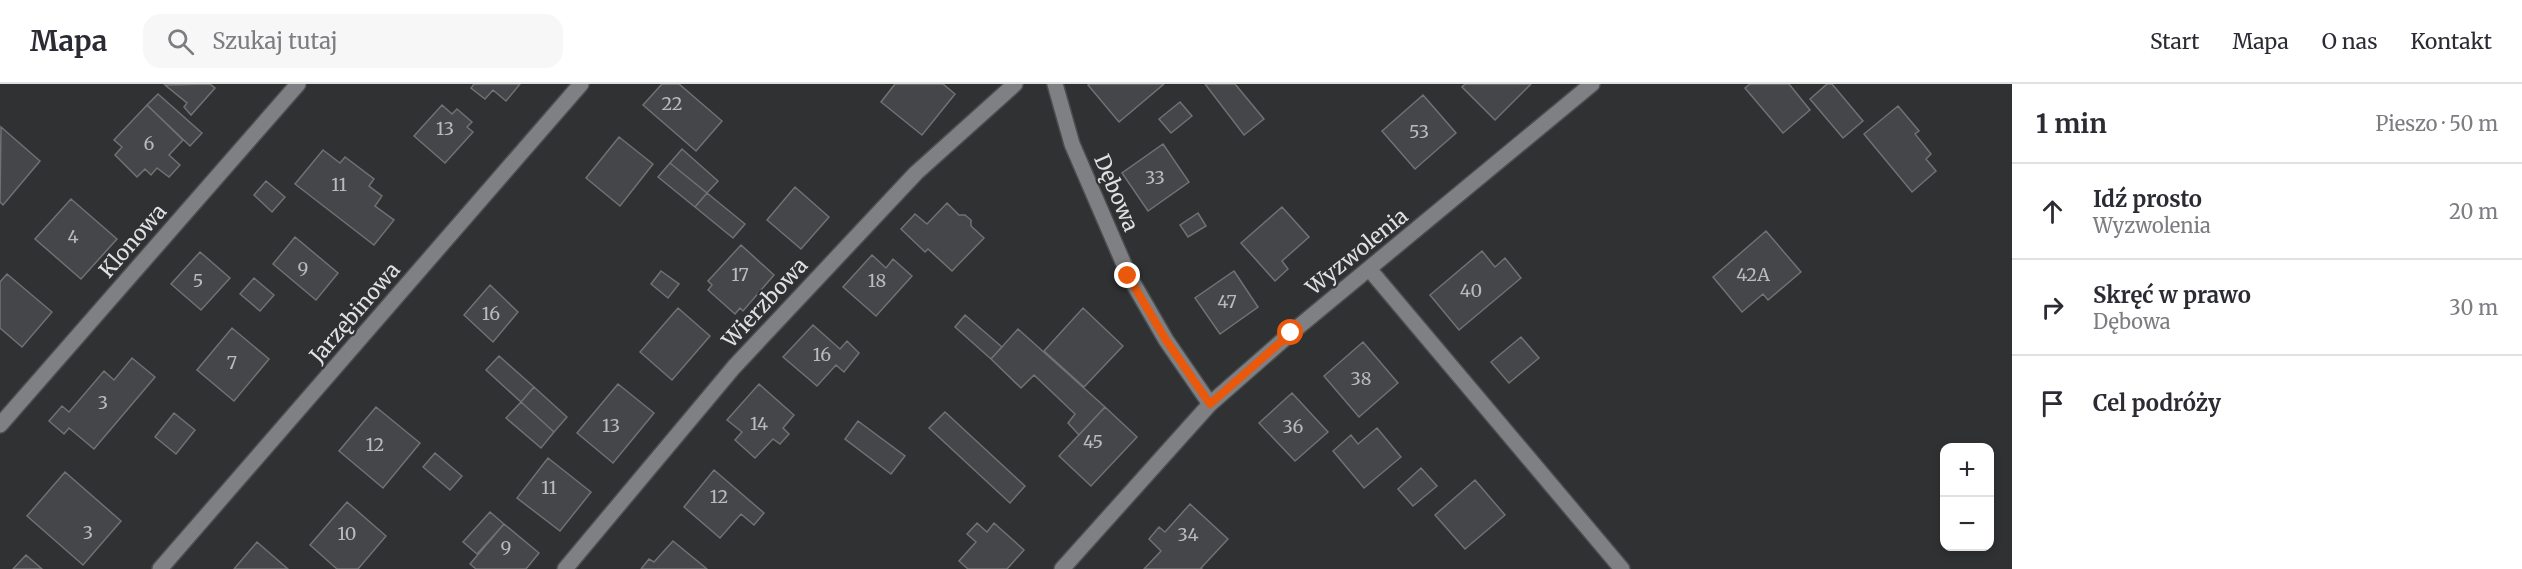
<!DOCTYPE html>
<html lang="pl">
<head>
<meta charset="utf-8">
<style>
  :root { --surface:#fff; --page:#f7f7f7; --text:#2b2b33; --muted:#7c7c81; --line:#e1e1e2 }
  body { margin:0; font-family:Merriweather,serif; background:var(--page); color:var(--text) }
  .controls { position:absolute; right:18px; bottom:18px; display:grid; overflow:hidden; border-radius:12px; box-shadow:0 3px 9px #0003 }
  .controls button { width:54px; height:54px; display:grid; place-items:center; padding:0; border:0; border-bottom:2px solid var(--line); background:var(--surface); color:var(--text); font:30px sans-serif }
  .stop { position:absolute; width:18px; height:18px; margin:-14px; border:4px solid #ea580c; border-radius:50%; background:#fff }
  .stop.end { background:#ea580c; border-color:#fff; box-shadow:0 2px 6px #0008 }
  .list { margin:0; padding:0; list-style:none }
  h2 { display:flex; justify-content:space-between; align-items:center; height:78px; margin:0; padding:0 24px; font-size:26px }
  h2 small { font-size:20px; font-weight:400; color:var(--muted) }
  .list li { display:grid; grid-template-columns:39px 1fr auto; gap:18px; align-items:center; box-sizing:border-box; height:96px; padding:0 24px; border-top:2px solid var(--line) }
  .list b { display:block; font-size:22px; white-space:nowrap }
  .list p { margin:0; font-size:20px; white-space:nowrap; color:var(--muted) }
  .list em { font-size:20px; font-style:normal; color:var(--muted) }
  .icon { flex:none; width:33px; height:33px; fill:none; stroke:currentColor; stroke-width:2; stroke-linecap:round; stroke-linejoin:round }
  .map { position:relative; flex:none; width:2012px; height:485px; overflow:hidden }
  header { display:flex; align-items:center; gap:36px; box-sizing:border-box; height:84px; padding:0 30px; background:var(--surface); border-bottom:2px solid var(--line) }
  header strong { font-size:28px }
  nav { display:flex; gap:33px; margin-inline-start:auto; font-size:21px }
  .search { width:420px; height:54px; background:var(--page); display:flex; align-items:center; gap:15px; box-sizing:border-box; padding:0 21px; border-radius:18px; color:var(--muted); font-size:22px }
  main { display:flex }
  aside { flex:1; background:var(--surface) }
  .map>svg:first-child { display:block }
</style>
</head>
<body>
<header>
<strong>Mapa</strong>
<div class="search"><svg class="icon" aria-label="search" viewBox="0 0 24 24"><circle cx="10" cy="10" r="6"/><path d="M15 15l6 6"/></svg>Szukaj tutaj</div>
<nav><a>Start</a><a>Mapa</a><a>O nas</a><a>Kontakt</a></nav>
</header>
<main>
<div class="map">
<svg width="2012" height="485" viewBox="0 0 2012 485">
  <rect width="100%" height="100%" fill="#303133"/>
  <path fill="#454649" stroke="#707173" stroke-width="1.5" d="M210,0L215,4L191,31L184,23L187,19L165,1Z
    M474,0H520L506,17L493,6L485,15L471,4Z
    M662,0H679L722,37L696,67L643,21Z
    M895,0H943L955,10L922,51L881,18Z
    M1090,0H1164L1119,38L1088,1Z
    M1205,0H1235L1264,35L1244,51Z
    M1465,0H1531L1495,36L1462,3Z
    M1750,0H1789L1810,26L1783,49L1745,4Z
    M1827,0H1832L1863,37L1843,54L1810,15Z
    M158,10L202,49L190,62L147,21Z
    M1423,11L1456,49L1415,85L1382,47Z
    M1180,18L1192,32L1171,49L1159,35Z
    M147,21L183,56L169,71L180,81L169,93L157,84L151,91L145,85L137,93L115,71L122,63L114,56Z
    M442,21L452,30L457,25L472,38L467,43L473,48L445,79L414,52Z
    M1898,22L1919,47L1915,50L1931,70L1926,75L1936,87L1912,108L1864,50Z
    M1,43L40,77L3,121L0,118Z
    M619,53L653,80L620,122L586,94Z
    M1163,60L1189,98L1148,127L1122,89Z
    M682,65L718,97L707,109L670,79Z
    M323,66L340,79L345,73L374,95L369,102L382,112L375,122L394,136L374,161L295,100Z
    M670,79L707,109L695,123L658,93Z
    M266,97L285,113L272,128L254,111Z
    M795,103L829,133L801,165L767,136Z
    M707,109L745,140L733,154L695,123Z
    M71,115L117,155L81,195L35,155Z
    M947,119L959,131H965L971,136V142L984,154L952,187L928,165L925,168L901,145L915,130L927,140Z
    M1282,123L1309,153L1282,177L1288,185L1275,197L1241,159Z
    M1198,129L1206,142L1188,153L1180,141Z
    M1766,147L1801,188L1768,216L1763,210L1742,228L1713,193Z
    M295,153L338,189L316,216L273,180Z
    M741,161L774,191L743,227L740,224L735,230L708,206L712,201L708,197Z
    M1482,167L1495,183L1505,174L1521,194L1459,246L1430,211Z
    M200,168L230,194L201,226L171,200Z
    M872,171L886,184L893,175L912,192L876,232L843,203Z
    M661,187L679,200L668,214L651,200Z
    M1234,187L1258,223L1220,250L1195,214Z
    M7,190L52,228L22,263L0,244V198Z
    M254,194L274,211L260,227L240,210Z
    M490,201L518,228L493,258L464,231Z
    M678,224L710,252L672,296L640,268Z
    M1083,224L1123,262L1084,303L1044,267Z
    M965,231L1002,263L991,275L955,243Z
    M813,241L840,265L847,257L859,269L844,288L836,281L817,302L783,273Z
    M232,244L269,275L234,317L197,286Z
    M1018,245L1105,323L1079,351L1068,339L1075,330L1034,291L1021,304L991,275Z
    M1521,253L1539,274L1509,299L1491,278Z
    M1363,258L1398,299L1359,333L1324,292Z
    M499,272L534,303L521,318L486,286Z
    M132,274L155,293L94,365L69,344L64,350L49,337L62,322L69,328L104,287L114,296Z
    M618,300L654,329L613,379L577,349Z
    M759,300L794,331L783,344L789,350L780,360L773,355L755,374L735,356L742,348L727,336Z
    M534,303L567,333L554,348L521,318Z
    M1292,309L1328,348L1295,377L1259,339Z
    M521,318L554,348L541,364L506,334Z
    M376,323L420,359L383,404L339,367Z
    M1105,323L1137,353L1091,402L1059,372Z
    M945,328L1025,402L1010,419L929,344Z
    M174,329L195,346L176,370L155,353Z
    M858,337L905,372L891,390L845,355Z
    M1377,344L1401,373L1364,404L1333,367L1351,351L1358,360Z
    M435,369L462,392L450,406L423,383Z
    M548,374L591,408L560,447L517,414Z
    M1421,384L1437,402L1413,422L1398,405Z
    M714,386L764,429L754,441L741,430L720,454L684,423Z
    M65,388L121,437L83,481L27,432Z
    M1475,396L1505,431L1465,465L1435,431Z
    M347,418L386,452L358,485H337L310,461Z
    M1190,420L1228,455L1201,484L1202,485H1144L1161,467L1149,455L1159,443L1165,448Z
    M490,428L504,440L477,470L463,458Z
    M977,439L987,448L994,439L1024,466L1007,485H968L959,477L976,458L967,450Z
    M504,440L539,469L526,485H476L470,480Z
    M673,457L707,485H641L649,475L654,478Z
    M257,458L288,485H234Z
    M26,471L42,485H13Z"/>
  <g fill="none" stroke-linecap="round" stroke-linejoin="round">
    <g stroke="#4c4d4f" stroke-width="18">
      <path id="minor" d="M1055,0L1072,60L1129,192L1166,256L1210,320
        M1370,186L1622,485
        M0,341L298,0
        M160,485L581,0
        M565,485L734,283L916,89L1015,0
        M1062,485L1210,320L1291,249L1592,0"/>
    </g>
    <use href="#minor" stroke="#7f8083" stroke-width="15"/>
  </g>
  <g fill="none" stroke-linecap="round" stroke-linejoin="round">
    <path stroke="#ea580c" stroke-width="8" d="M1128,192L1166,256L1210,320L1291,249"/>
  </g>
  <g text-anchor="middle" stroke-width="4.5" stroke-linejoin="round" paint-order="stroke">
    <g font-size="18" fill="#b9babc">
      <text x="672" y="26">22</text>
      <text x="445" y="51">13</text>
      <text x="1419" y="54">53</text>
      <text x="149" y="66">6</text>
      <text x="1155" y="100">33</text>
      <text x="339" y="107">11</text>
      <text x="73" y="159">4</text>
      <text x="303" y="191">9</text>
      <text x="740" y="197">17</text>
      <text x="1753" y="197">42A</text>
      <text x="198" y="203">5</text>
      <text x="877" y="203">18</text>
      <text x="1471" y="213">40</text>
      <text x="1227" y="224">47</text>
      <text x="491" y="236">16</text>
      <text x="822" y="277">16</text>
      <text x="232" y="285">7</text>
      <text x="1361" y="301">38</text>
      <text x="103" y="325">3</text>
      <text x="759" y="346">14</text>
      <text x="611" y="348">13</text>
      <text x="1293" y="349">36</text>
      <text x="1093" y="364">45</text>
      <text x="375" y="367">12</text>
      <text x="549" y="410">11</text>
      <text x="719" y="419">12</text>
      <text x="88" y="455">3</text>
      <text x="347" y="456">10</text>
      <text x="1188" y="457">34</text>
      <text x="506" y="470">9</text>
    </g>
    <g font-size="21" fill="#e0e1e2" stroke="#303133">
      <text transform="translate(1116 109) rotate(67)" y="7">Dębowa</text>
      <text transform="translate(133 157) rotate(-49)" y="7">Klonowa</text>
      <text transform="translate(1357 168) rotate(-39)" y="7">Wyzwolenia</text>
      <text transform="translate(765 219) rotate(-47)" y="7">Wierzbowa</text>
      <text transform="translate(355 229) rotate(-49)" y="7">Jarzębinowa</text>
    </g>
  </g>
</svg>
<div class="controls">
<button>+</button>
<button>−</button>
</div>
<div class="stop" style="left:1291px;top:249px"></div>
<div class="stop end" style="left:1128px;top:192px"></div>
</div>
<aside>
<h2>1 min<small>Pieszo · 50 m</small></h2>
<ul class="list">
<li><svg class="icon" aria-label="ahead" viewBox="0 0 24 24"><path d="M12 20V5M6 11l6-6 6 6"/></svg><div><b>Idź prosto</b><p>Wyzwolenia</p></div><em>20 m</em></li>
<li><svg class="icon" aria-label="right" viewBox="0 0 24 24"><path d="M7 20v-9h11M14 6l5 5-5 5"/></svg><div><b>Skręć w prawo</b><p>Dębowa</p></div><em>30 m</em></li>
<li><svg class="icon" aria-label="arrive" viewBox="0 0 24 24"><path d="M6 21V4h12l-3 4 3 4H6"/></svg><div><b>Cel podróży</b></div></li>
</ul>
</aside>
</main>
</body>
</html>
